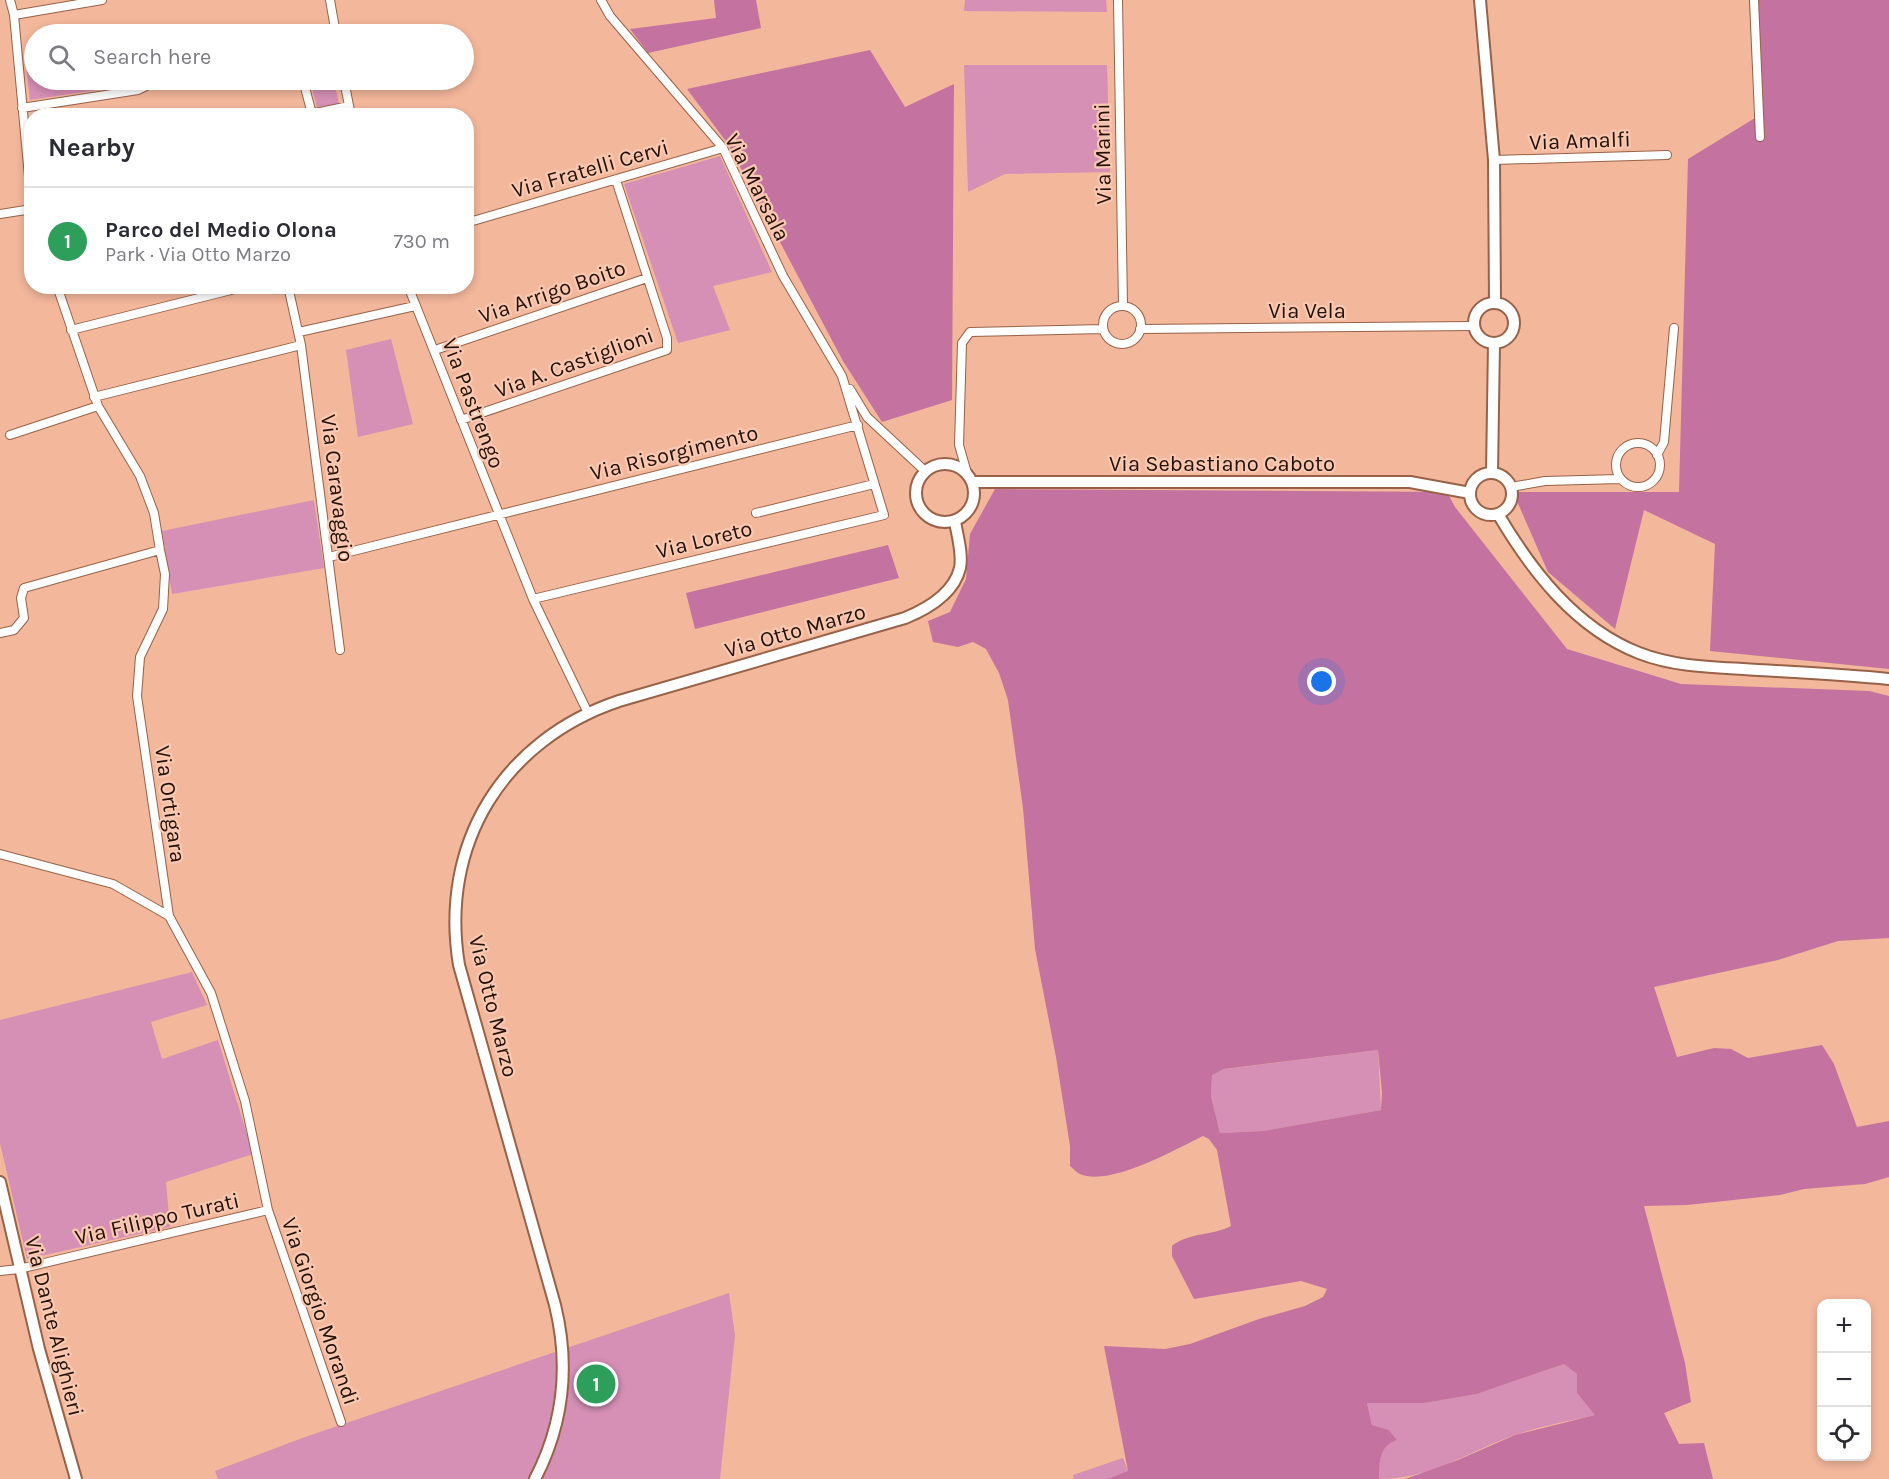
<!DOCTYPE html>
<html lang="en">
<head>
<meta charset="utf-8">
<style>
  :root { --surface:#fff; --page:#f2f2f3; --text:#2b2b33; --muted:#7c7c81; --line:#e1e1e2; --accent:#2f6c83 }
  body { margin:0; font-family:Karla,sans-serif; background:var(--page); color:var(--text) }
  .controls { position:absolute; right:18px; bottom:18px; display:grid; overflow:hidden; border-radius:12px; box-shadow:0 3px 9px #0003 }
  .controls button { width:54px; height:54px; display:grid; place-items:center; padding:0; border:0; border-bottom:2px solid var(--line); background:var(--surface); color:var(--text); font:30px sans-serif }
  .you { position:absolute; left:1322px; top:682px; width:21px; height:21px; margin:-15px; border:4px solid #fff; border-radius:50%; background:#1a73e8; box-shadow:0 0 0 9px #1a73e833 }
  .badge { display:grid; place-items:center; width:39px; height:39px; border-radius:50%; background:var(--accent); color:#fff; font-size:20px; font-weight:700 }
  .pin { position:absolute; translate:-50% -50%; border:3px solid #fff; box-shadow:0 2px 6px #0006 }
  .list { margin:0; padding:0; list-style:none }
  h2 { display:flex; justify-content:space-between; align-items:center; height:78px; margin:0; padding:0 24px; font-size:26px }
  h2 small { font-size:20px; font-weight:400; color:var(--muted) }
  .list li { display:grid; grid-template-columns:39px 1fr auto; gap:18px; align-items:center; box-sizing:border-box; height:108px; padding:0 24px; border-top:2px solid var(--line) }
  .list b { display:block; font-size:22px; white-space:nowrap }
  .list p { margin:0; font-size:20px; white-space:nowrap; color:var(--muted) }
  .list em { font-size:20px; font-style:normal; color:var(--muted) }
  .icon { flex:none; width:33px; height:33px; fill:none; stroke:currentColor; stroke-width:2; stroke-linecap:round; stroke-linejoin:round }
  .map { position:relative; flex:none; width:1889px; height:1479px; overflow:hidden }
  .search { position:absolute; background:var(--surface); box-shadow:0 3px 9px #0003; left:24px; top:24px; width:450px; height:66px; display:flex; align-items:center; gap:15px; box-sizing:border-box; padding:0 21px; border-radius:33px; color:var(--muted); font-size:22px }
  .panel { position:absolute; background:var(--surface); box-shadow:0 3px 9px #0003; left:24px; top:108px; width:450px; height:186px; border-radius:24px }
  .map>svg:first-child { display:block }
</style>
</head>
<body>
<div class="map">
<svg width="1889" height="1479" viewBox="0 0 1889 1479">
  <rect width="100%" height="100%" fill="#f3b79b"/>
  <path fill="#d68fb5" d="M965,0H1106L1107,12L964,11Z
    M225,24H323L325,34H164Z
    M34,57V80H145L118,87L30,100L25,58Z
    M964,65H1107L1110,172L1005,174L968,192Z
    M310,80H334L339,104L317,107Z
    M720,156L772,272L713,286L730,330L678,343L624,184Z
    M391,339L413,424L358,437L346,350Z
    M314,500L324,568L172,594L162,531Z
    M192,972L207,1005L151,1022L162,1059L218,1040L253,1154L166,1182L170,1227L27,1259L0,1143V1020Z
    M1378,1050L1381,1110L1263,1131L1220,1133L1211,1096L1212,1074L1225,1069Z
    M729,1293L735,1335L720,1479H218L215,1471L305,1437Z
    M1564,1364L1577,1374V1393L1596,1415C1569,1421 1541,1426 1515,1435C1467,1452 1431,1479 1379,1479C1380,1462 1378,1447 1397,1440L1389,1430L1372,1425L1367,1403H1425L1477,1394Z
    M1123,1458L1131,1479H1074L1073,1475Z"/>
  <path fill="#c472a0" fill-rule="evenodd" d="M714,0H756L761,28L648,53L630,29L716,18Z
    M1749,0H1889V669L1710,651L1715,544L1644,510L1615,629L1548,572L1513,492H1679L1688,159L1755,118Z
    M870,50L905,107L954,84L952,400L882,422L843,361L728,144L687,89Z
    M995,489L1447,492L1455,507L1567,649L1681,684L1869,691L1889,696V938L1838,941L1778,960L1654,987L1677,1057L1714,1048L1731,1049L1748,1058L1822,1045L1834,1064L1857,1127L1889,1121V1177L1865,1184L1804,1189L1780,1195L1687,1205L1644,1206L1685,1363L1691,1402L1664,1413L1679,1444L1704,1443L1713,1479H1405L1458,1460L1515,1435L1595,1415L1577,1393V1374L1564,1364L1477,1394L1425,1403H1367L1372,1425L1389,1430L1397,1440C1378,1447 1380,1462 1379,1479H1108L1128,1471L1104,1346L1165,1349L1190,1344L1259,1319L1305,1306L1323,1297L1327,1289L1301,1281L1194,1299L1172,1256V1246C1189,1232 1212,1236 1231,1226L1217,1150L1209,1139L1203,1136C1176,1149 1110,1187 1080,1174C1077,1173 1073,1168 1070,1166V1146L1056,1057L1035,949L1023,808L1008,700L999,673L986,649L973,642L958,647L933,642L928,621L950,612L966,579L970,534ZM1378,1050L1382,1093L1381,1110L1263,1131L1220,1133L1211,1096L1212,1075L1224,1069Z
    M888,545L899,578L695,629L686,593Z"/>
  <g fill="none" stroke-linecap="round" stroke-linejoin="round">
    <g stroke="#976248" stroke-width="10">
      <path id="street" d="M10,0L14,15L32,209
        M330,0L336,34
        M1118,0L1123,306
        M1754,0L1760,137
        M14,15L102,0
        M303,80L312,114
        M344,80L351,116
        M22,108L138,90L159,80
        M301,116L349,106
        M1494,160L1667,155
        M0,214L32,209
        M466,223L723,148
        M57,286L98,406L140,476L154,513L160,550L165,574L163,609L140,657L137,696L169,916L211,993L245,1101L268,1210L341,1422
        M288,286L301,345L340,650
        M408,286L533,599L588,713
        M1103 325a19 19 0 1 1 38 0a19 19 0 1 1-38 0Z
        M1140,329L1474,326
        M71,330L247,286
        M299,332L415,306
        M435,350L647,278
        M850,389L867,417L925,471
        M94,397L301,345
        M461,420L667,350V338L616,180
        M10,435L98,406
        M1616 465a22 22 0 1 1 44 0a22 22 0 1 1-44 0Z
        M1657,455L1664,442L1674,328
        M967,473L959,445L962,343L970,332L1103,329
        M1511,487L1545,481L1620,479
        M756,513L874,484
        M329,557L858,425
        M533,599L884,515L842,376L783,276L723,148L610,16L601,0
        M0,633L14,630L24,618L21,598L24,588L160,550
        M0,854L113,884L169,916
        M0,1271L19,1269L268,1210"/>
    </g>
    <g stroke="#976248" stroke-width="14">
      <path id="secondary" d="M1480,0L1494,160L1495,302
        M1474 323a20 20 0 1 1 40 0a20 20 0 1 1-40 0Z
        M916 493a29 29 0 1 1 58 0a29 29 0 1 1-58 0Z
        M1492,473L1494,343
        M1470 494a21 21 0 1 1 42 0a21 21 0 1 1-42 0Z
        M973,482H1410L1470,493
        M1498,514C1531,570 1575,628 1639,653C1672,666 1708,667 1743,669C1791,672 1841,674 1889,679
        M0,1182L39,1349L76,1479
        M535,1479C564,1423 570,1366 555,1305L459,965C439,844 503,740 619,701L905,618C927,609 954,593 960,568C963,554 957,535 955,521"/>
    </g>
    <use href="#street" stroke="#fff" stroke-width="8"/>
    <use href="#secondary" stroke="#fff" stroke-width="10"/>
  </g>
  <g text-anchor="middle" stroke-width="4.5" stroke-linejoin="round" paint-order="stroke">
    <g font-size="22" fill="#251006" stroke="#f8c8b1">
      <text transform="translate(1580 140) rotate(-2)" y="8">Via Amalfi</text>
      <text transform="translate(1102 154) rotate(-91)" y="8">Via Marini</text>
      <text transform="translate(590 168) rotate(-16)" y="8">Via Fratelli Cervi</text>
      <text transform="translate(758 187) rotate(63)" y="8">Via Marsala</text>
      <text transform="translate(552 291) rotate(-19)" y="8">Via Arrigo Boito</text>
      <text x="1307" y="318">Via Vela</text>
      <text transform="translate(574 362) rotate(-20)" y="8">Via A. Castiglioni</text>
      <text transform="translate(474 403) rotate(69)" y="8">Via Pastrengo</text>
      <text transform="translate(674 452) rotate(-14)" y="8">Via Risorgimento</text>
      <text x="1222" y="471">Via Sebastiano Caboto</text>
      <text transform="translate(338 488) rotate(83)" y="8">Via Caravaggio</text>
      <text transform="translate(704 539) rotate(-14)" y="8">Via Loreto</text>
      <text transform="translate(795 630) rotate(-16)" y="8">Via Otto Marzo</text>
      <text transform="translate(171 804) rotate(82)" y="8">Via Ortigara</text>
      <text transform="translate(494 1006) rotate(76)" y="8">Via Otto Marzo</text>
      <text transform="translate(157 1218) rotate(-13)" y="8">Via Filippo Turati</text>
      <text transform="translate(321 1311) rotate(71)" y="8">Via Giorgio Morandi</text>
      <text transform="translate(55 1326) rotate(76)" y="8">Via Dante Alighieri</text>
    </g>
  </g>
</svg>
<div class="controls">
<button>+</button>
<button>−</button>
<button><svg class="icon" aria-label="locate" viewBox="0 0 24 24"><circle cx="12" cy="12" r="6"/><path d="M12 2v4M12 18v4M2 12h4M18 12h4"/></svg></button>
</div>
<div class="you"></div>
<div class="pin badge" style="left:596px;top:1384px;background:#2e9e5b">1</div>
<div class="search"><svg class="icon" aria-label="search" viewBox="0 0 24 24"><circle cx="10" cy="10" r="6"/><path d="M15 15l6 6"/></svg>Search here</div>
<section class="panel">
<h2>Nearby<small></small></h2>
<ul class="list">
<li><span class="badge" style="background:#2e9e5b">1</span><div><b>Parco del Medio Olona</b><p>Park · Via Otto Marzo</p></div><em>730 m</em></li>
</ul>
</section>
</div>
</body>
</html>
